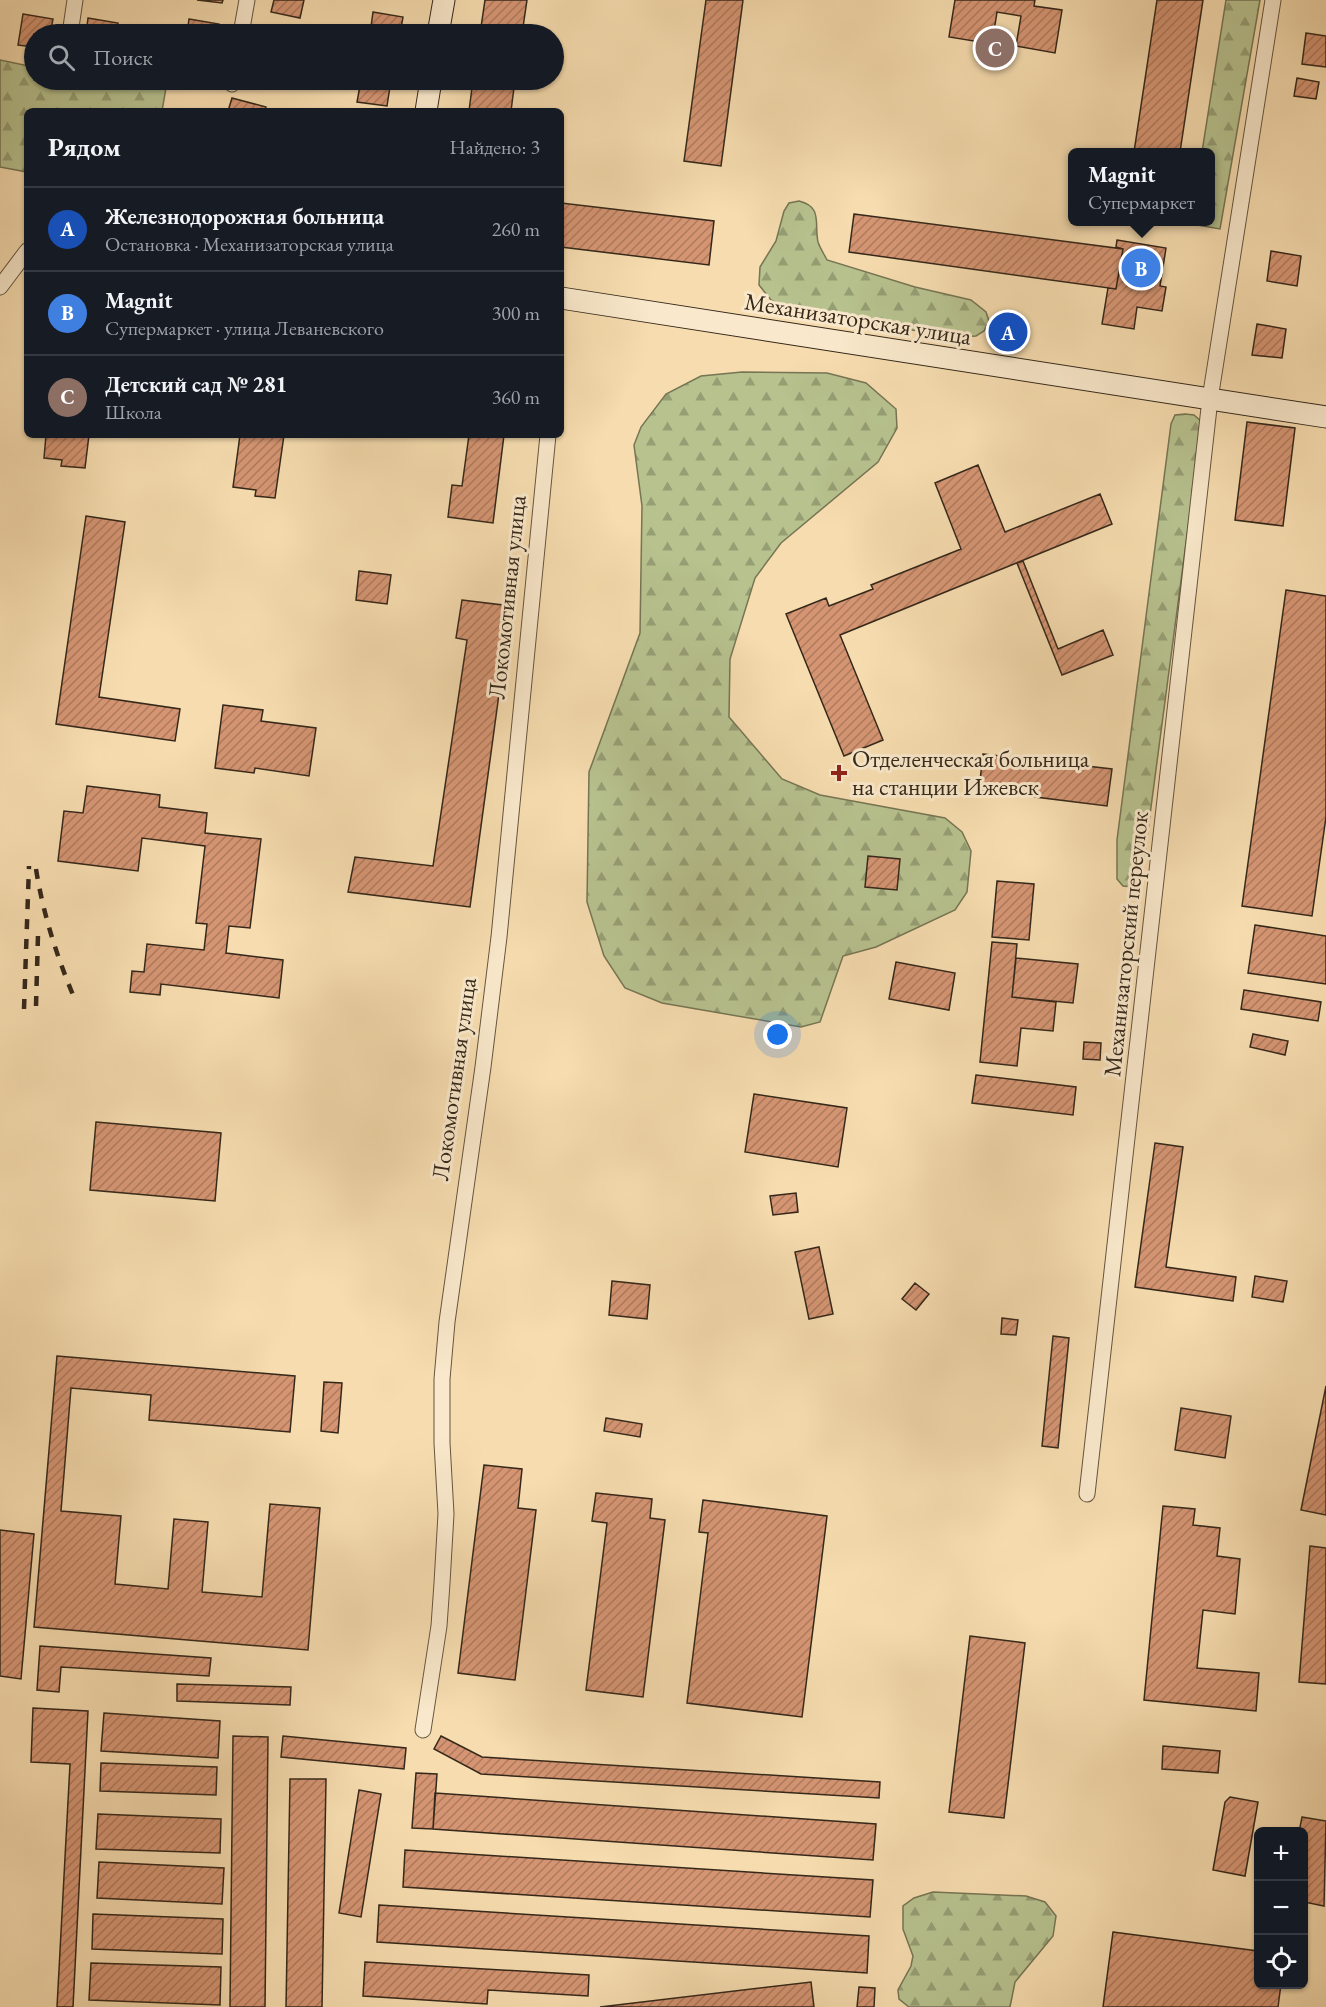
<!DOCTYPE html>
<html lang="ru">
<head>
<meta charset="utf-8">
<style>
  :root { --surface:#171b24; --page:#20242c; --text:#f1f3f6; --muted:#9ea1a6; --line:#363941; --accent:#1a73e8 }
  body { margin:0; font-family:"EB Garamond",serif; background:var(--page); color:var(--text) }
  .controls { position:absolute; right:18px; bottom:18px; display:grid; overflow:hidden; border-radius:9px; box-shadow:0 2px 4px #0004 }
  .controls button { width:54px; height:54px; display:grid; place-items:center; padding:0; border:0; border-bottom:2px solid var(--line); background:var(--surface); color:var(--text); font:30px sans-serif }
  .you { position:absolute; left:778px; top:1035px; width:21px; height:21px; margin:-15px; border:4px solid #fff; border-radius:50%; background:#1a73e8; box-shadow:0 0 0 9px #1a73e833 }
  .badge { display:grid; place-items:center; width:39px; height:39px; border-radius:50%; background:var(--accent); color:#fff; font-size:20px; font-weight:700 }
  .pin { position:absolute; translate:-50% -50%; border:3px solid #fff; box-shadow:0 2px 6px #0006 }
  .popup { position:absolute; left:1068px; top:148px; width:147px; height:78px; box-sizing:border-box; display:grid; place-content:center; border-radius:9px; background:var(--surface); filter:drop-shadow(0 2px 4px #0005); font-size:20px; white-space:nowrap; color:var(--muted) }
  .popup b { font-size:22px; color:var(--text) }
  .popup::after { content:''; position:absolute; left:50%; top:100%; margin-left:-12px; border:12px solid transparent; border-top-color:var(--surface) }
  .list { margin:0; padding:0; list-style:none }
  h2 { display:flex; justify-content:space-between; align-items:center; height:78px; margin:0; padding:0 24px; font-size:26px }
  h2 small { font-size:20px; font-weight:400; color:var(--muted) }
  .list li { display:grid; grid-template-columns:39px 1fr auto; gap:18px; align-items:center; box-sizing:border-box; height:84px; padding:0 24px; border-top:2px solid var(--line) }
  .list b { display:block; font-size:22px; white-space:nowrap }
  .list p { margin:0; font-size:20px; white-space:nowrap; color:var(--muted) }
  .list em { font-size:20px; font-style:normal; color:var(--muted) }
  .icon { flex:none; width:33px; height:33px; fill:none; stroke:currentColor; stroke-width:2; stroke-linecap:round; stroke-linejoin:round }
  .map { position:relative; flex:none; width:1326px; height:2007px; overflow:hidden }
  .search { position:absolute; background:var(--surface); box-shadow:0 2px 4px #0004; left:24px; top:24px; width:540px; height:66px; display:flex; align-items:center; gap:15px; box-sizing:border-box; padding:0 21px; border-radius:33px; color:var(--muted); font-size:22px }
  .panel { position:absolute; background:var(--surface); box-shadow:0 2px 4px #0004; left:24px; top:108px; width:540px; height:330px; border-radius:9px }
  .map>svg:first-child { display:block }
</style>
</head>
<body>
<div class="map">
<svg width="1326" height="2007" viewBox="0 0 1326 2007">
  <defs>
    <pattern id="forest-firs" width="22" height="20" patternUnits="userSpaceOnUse" patternTransform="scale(1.5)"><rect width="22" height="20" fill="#b7c28f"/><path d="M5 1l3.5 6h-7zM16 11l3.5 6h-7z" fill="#969e74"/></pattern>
    <pattern id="building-hatch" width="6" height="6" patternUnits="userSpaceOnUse" patternTransform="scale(1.5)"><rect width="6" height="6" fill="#d59573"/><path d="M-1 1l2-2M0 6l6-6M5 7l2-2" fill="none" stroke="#ae7a5e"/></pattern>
  </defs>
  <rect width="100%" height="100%" fill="#f6dcaf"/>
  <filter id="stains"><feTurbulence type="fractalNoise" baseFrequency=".00333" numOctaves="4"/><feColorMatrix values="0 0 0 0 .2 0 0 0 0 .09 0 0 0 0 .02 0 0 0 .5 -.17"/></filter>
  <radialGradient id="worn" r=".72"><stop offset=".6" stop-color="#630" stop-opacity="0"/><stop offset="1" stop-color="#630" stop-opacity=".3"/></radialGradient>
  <path fill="url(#forest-firs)" stroke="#767554" stroke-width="1.5" d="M1226,0H1260L1220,229L1191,224L1192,222H1210V152H1202Z
    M0,60L34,67V80H113L166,88L162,111H27V172L0,167Z
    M799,201C823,207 814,223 818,242C820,248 824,254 827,260L915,287L971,300L986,312L989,321L984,331L976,336L957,337L790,311L771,300L759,285L760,267L776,241L784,211L789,203Z
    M742,372L827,373L866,383L896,409L897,428L878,462L781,543L755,578L730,659L729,717L782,779L820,795L945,818L962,832L971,851L967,892L955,910L876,947L843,956L820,1022L801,1027L662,1003L625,988L604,956L587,902L589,772L640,633L642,506L634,445L641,427L666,394L701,376Z
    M1185,414L1194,415L1202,422L1144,860L1132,887L1123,886L1117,879V840L1171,424L1175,415Z
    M933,1892L1026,1896L1045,1902L1056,1916L1053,1936L1015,1982L1010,2007H909L899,1999L898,1990L911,1966L913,1956L903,1929V1906L914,1898Z"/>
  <path fill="url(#building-hatch)" stroke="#35281a" stroke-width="1.5" d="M197,0H223L222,3Z
    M274,0H304L300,18L271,12Z
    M485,0H527L522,34H480Z
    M706,0H743L721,166L684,161Z
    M955,0H1035L1034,6L1062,10L1055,53L1016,46L1021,16L997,12L992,44L949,37Z
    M1157,0H1203L1180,152H1134Z
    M373,12L403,17L400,34H370Z
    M23,14L53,19L50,34H34V47L18,45Z
    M88,18L118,23L116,34H86Z
    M189,19L219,24L217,34H187Z
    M1306,33L1326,36V67L1302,64Z
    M1297,78L1319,82L1316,99L1294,96Z
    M361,80H391L387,106L357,102Z
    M473,80H515L511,111H469Z
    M232,98L266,107L265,111H228Z
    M561,203L714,221L709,265L561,247Z
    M854,214L1123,249L1116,289L849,252Z
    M1117,240L1166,248L1160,286L1166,287L1162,311L1137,307L1134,329L1102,324L1108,288L1116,289L1123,249L1116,247Z
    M1271,251L1301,256L1297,286L1267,281Z
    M1257,324L1286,329L1282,358L1252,355Z
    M1247,422L1295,428L1283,526L1235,520Z
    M46,435H89L85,468L61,466L62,460L44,458Z
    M240,435H284L275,498L255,496L256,490L233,487Z
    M469,435H504L493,523L448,517L452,485L462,486Z
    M978,465L1005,532L1100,494L1112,524L840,635L883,740L844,756L786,614L826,598L829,606L873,589L871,585L961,549L935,483Z
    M86,516L125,522L99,697L180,709L175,741L56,724Z
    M1023,561L1058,649L1103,630L1113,655L1062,675L1017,563Z
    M359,571L391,575L387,604L356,600Z
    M1286,590L1326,596V817L1312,916L1242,906Z
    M462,600L511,606L470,907L348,892L355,857L433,866L467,640L456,638Z
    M223,705L263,710L261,721L316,728L309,776L255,768L254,773L215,768Z
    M983,754L1112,769L1107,806L979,790Z
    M87,786L160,795L159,807L207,813L205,833L261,839L250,928L229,926L226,953L283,960L279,998L161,984L160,995L130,992L132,971L144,972L147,944L204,950L207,924L196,923L205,846L142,838L138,871L58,861L64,811L83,813Z
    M868,856L900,859L897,890L865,887Z
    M997,881L1034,884L1029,940L992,937Z
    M1255,925L1326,936V984L1248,973Z
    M992,942L1017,944L1012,997L1056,1002L1053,1031L1021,1028L1017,1066L980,1062Z
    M1016,958L1078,964L1073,1003L1012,997Z
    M896,962L955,973L949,1010L889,999Z
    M1244,990L1321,1002L1318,1021L1241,1009Z
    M1253,1034L1288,1041L1285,1055L1250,1047Z
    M1084,1042L1101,1043L1100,1060L1083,1059Z
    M976,1075L1076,1087L1073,1115L972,1103Z
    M754,1094L847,1108L838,1167L745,1152Z
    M96,1122L221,1133L215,1201L90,1190Z
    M1155,1143L1183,1147L1166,1267L1236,1277L1233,1301L1135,1287Z
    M796,1193L798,1212L773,1215L770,1196Z
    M819,1247L833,1314L809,1319L795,1252Z
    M1255,1276L1287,1281L1283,1302L1252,1297Z
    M612,1281L650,1285L647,1319L609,1315Z
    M915,1283L929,1294L916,1310L902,1299Z
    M1002,1318L1018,1320L1016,1335L1001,1334Z
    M1053,1336L1069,1338L1058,1448L1042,1446Z
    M57,1356L295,1376L290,1432L149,1420L151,1395L71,1388L61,1511L121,1516L115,1584L168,1589L174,1519L208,1522L202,1592L262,1597L270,1504L320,1508L308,1650L34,1627Z
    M324,1382L342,1383L338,1433L321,1431Z
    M1326,1386V1515L1301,1510Z
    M1181,1408L1231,1416L1225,1458L1175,1450Z
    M606,1418L642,1424L640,1437L604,1431Z
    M484,1465L522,1469L518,1508L536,1510L515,1680L458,1673Z
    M596,1493L652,1499L650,1518L665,1520L643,1697L586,1690L607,1523L592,1521Z
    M703,1500L827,1516L802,1717L687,1703L708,1533L699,1532Z
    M1163,1506L1195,1509L1193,1525L1220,1528L1217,1556L1240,1559L1235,1614L1203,1610L1197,1668L1259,1673L1256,1711L1144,1700Z
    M0,1530L34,1534L21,1679L0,1676Z
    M1310,1546L1326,1548V1684L1299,1682Z
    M970,1636L1025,1643L1004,1818L949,1812Z
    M40,1646L211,1658L209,1676L61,1667L59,1692L37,1690Z
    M177,1684L291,1687L290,1705L177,1701Z
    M33,1708L88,1711L73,2007H57L70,1764L31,1762Z
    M104,1713L220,1721L218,1758L101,1751Z
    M233,1736L268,1737L265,2007H230Z
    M283,1736L406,1748L404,1769L281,1757Z
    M441,1736L482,1757L880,1782L879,1798L481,1774L434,1749Z
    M1163,1746L1220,1751L1218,1773L1162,1769Z
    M101,1763L217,1767L216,1795L100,1791Z
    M416,1773L437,1774L433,1829L412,1828Z
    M290,1779H326L322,2007H286Z
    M359,1790L381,1794L361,1917L339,1913Z
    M435,1793L876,1824L873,1860L433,1829Z
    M1230,1797L1258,1802L1245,1876L1213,1870L1225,1802Z
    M98,1814L221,1819L220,1853L96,1849Z
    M1302,1817L1326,1821L1324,1906L1304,1902V1832H1299Z
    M405,1850L873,1880L870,1917L403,1887Z
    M99,1862L224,1868L222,1904L97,1898Z
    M379,1905L869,1936L867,1973L377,1942Z
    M93,1914L223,1919L222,1954L92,1949Z
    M1113,1932L1258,1951V1984H1281L1278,2007H1103Z
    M365,1962L589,1975L588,1996L488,1990L487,2004L363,1996Z
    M91,1963L221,1967L220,2005L89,2000Z
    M811,1982L814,2007H600Z
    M859,1987L875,1988L874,2007H857Z"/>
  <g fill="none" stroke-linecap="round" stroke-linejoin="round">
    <g stroke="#65553f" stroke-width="17">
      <path id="street" d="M70,34L75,0
        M241,34L247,0
        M232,84L233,80
        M0,287L27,251
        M1087,1494L1210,399L1273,0
        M423,1730L439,1626L442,1583L446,1514L442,1443V1379L447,1322L483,1067L499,937L548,435"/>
    </g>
    <g stroke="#35281a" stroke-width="23">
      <path id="secondary" d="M438,34L444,0
        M426,111L431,80
        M561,298L1326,417"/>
    </g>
    <use href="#street" stroke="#f9e8cb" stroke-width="15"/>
    <use href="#secondary" stroke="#f9e8cb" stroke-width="21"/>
    <path stroke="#35281a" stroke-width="4.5" stroke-dasharray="10 10" stroke-linecap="butt" d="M36,869C43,913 56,954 73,995
      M36,1006L38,935
      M24,1009L29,866"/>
  </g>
  <path fill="#8f2418" stroke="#f9e8cb" stroke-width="2" d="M836 764h6v6h6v6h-6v6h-6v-6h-6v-6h6z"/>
  <g text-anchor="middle" stroke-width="6" stroke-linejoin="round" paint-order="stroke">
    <g font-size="24" fill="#35281a" stroke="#f9e8cb">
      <text transform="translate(858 319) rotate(9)" y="8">Механизаторская улица</text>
      <text transform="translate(507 597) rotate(-84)" y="8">Локомотивная улица</text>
      <text transform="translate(1126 944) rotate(-84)" y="8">Механизаторский переулок</text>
      <text transform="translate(454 1079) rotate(-82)" y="8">Локомотивная улица</text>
    </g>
    <g font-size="24" fill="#35281a" stroke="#f9e8cb" text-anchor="start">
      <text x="852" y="767">Отделенческая больница<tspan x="852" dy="28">на станции Ижевск</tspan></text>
    </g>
  </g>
  <rect width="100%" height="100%" filter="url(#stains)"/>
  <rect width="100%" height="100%" fill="url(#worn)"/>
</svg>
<div class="controls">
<button>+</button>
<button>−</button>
<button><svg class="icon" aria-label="locate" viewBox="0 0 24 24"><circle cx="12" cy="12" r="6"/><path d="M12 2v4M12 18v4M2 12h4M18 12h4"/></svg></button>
</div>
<div class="you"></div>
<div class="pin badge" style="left:1008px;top:332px;background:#1a4fb4">A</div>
<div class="pin badge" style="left:1141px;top:268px;background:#3f7fe0">B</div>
<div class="popup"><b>Magnit</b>Супермаркет</div>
<div class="pin badge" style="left:995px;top:48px;background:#8d6e63">C</div>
<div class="search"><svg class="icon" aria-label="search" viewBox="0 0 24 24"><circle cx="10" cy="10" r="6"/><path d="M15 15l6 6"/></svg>Поиск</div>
<section class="panel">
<h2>Рядом<small>Найдено: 3</small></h2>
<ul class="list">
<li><span class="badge" style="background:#1a4fb4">A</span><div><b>Железнодорожная больница</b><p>Остановка · Механизаторская улица</p></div><em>260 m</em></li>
<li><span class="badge" style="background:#3f7fe0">B</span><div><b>Magnit</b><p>Супермаркет · улица Леваневского</p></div><em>300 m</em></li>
<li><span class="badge" style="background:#8d6e63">C</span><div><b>Детский сад № 281</b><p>Школа</p></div><em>360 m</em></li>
</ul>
</section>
</div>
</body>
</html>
